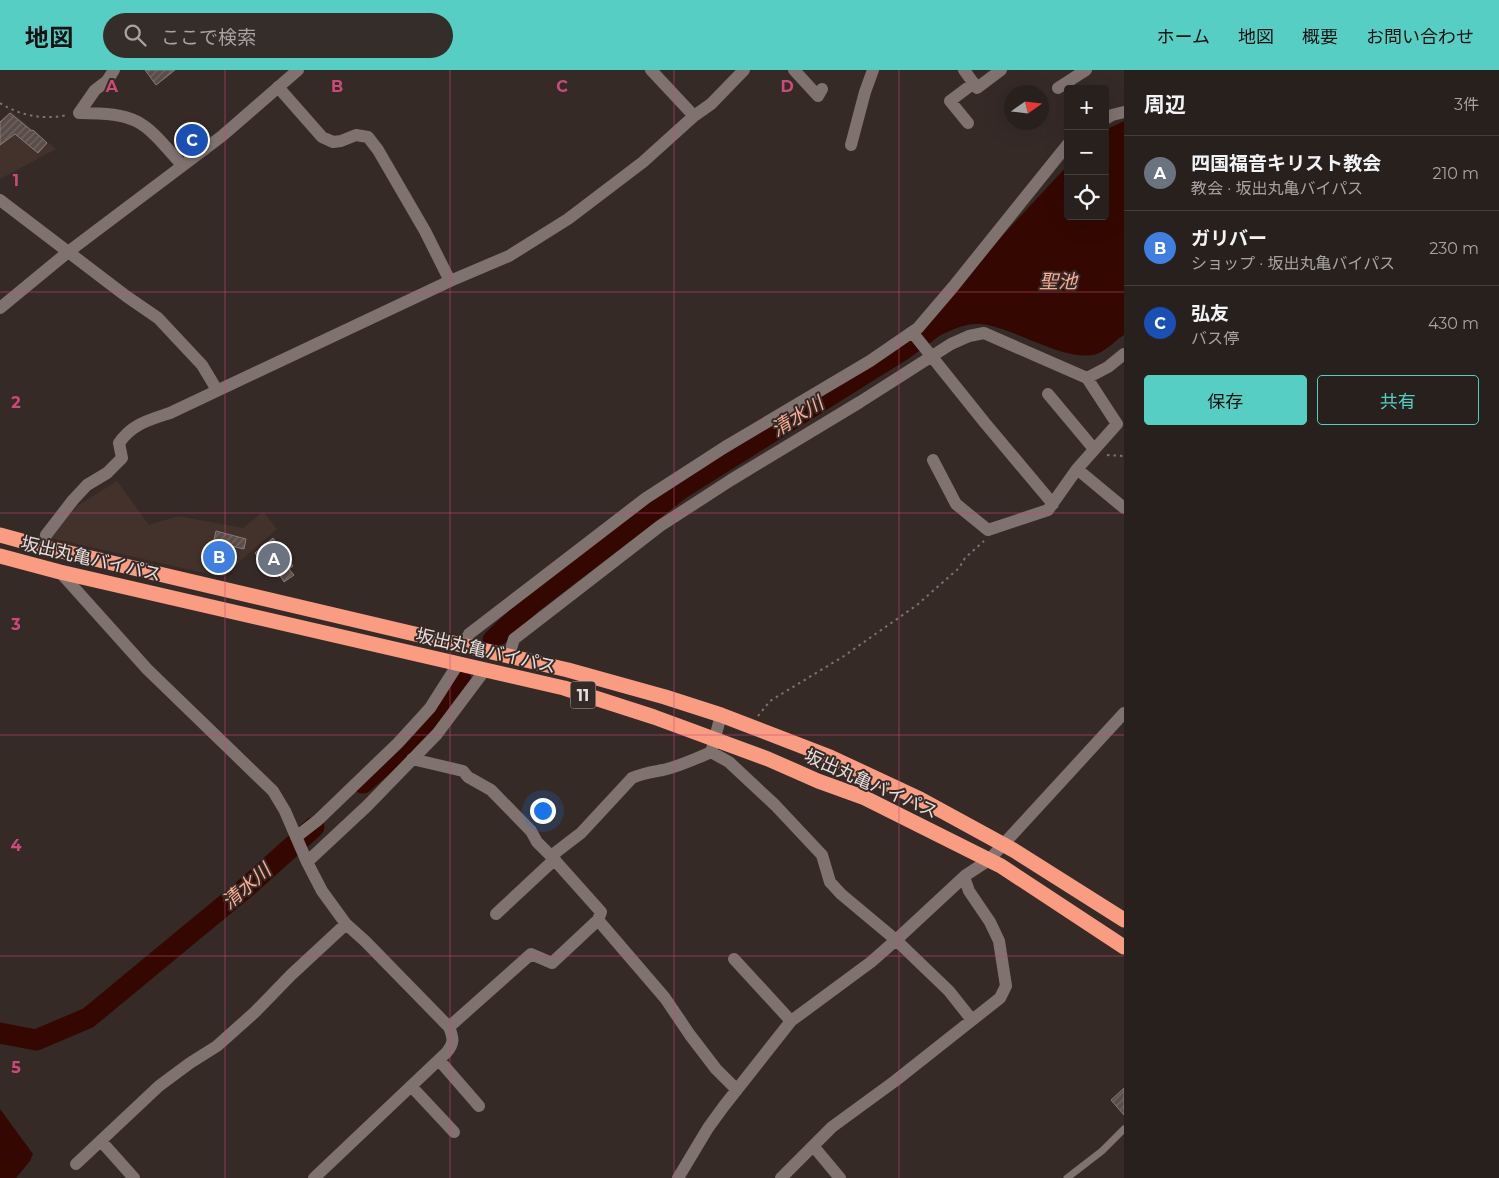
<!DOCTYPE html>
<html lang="ja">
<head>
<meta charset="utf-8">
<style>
  :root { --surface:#28201d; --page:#342d2a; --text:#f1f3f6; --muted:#a5a3a4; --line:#443e3b; --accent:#56cec3 }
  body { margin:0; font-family:Montserrat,"Noto Sans JP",sans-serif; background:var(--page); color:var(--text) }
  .controls { position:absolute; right:15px; top:15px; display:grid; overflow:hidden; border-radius:5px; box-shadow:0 5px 20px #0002 }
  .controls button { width:45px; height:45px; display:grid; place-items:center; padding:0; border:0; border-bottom:1px solid var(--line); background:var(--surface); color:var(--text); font:25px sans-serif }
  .compass { position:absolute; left:1004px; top:15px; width:45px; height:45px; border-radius:50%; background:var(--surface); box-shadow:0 5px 20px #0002; rotate:76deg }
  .you { position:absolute; left:542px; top:740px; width:18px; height:18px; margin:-12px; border:4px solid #fff; border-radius:50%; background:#1a73e8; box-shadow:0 0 0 8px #1a73e833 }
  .badge { display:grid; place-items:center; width:32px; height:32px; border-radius:50%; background:var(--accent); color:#fff; font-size:16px; font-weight:700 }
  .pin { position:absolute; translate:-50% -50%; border:2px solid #fff; box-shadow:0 1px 5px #0006 }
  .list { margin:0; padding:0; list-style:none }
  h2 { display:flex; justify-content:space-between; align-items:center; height:65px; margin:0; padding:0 20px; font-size:21px }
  h2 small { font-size:16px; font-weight:400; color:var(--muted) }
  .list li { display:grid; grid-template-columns:32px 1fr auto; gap:15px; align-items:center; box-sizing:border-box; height:75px; padding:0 20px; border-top:1px solid var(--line) }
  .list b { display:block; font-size:19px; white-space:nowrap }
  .list p { margin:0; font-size:16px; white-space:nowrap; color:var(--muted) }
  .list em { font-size:16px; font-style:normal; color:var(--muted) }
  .actions { display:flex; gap:10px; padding:15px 20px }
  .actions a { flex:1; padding:11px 0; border:1px solid var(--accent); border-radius:5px; text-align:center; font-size:18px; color:var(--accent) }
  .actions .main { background:var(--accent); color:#111 }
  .icon { flex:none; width:28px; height:28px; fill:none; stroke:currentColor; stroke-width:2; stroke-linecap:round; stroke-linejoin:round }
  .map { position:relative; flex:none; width:1124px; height:1108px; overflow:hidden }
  header { display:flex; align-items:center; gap:30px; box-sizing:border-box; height:70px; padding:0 25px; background:var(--accent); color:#111 }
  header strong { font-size:24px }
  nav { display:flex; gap:28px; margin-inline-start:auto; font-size:18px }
  .search { width:350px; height:45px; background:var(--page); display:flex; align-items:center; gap:12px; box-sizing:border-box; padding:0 18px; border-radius:28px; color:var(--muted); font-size:19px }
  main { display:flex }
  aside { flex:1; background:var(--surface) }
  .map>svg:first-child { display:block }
</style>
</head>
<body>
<header>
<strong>地図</strong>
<div class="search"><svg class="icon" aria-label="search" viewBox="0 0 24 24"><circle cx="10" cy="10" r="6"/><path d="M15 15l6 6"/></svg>ここで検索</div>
<nav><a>ホーム</a><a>地図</a><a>概要</a><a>お問い合わせ</a></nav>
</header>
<main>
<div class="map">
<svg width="1124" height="1108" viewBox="0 0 1124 1108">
  <defs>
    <pattern id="building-hatch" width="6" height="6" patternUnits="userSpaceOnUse" patternTransform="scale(1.25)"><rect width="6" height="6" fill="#5a4d49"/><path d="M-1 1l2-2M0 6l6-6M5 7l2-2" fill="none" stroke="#726663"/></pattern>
  </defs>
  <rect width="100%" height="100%" fill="#362a27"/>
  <path fill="#43322c" d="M11,41L56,79L0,109V52Z
    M117,411L149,455L178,446L243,458L263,442L277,459L222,507L51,468L52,462L79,435Z"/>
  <path fill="#340800" d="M1124,51V265C1116,270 1108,279 1099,283C1069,296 1012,255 978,254C965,253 950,261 938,266L926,252L943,235L1003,165L1068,95V146H1105V60Z
    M0,1039L33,1084L30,1091L16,1108H0Z"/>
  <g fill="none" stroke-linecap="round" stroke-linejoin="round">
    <path stroke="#340800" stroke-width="21" d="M493,570L531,534L682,418L904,279L954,242
      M363,713L417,666L461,610
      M0,963L36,970L88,948L249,815L314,757"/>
  </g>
  <path fill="url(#building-hatch)" stroke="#887a76" d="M145,0H175L156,15Z
    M10,43L32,61L33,60L47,73L38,83L15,64L0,75V52Z
    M216,461L246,469L244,479L231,476L226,500L208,495Z
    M273,468L293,496L289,499L294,505L284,512L279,504L276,507L270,498L268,499L255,483Z
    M1124,1018V1045L1111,1030Z"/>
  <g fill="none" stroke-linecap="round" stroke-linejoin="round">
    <path stroke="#7d7370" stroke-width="2" stroke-dasharray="2.5 4" stroke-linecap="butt" d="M0,33C21,46 43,50 67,45
      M1107,385L1124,386
      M758,646L770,631L844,586L917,535L959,498L965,488L984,471"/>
    <path stroke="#80726e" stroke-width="7" d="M1067,1108L1102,1081L1124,1059"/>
    <path stroke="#80726e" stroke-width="12" d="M114,0L107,11L95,20L79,43C140,43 143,51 182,95
      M651,0L694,46
      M794,0L818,26L822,19
      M964,0L977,18L1001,0
      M278,17L322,67L333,72L341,71L356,65L368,67L378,80L425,161L450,211
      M1058,18L1086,0
      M1105,49L1112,45L1124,42
      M968,53L950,31L974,13
      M851,75L865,22L873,0
      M0,130L126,226L158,248L202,295L217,320
      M912,262L985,353L1053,434
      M1048,324L1094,379
      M933,390L956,434L988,460L1048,440L1077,399L1124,438
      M1077,399L1117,354L1087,308
      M44,477L46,465L73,430L87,415L107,403L122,388L119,373C132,354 149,350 170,343L450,211L509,186L568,149L643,92L694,46L711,34L744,0
      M60,502L147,599L273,721L285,741L307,792L322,821L346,854L365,871L449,957L531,884L552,893L598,850L601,842L551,786L581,763L632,708C643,703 652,702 663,700C680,696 695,689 711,682L729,692L775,735L822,785L830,812L841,824L896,870L949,921L972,950
      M463,575L469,564L646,428L725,377L870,291L918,258L953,217L1068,74
      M509,585L514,569L660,456L731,410L860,332L951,274L969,266L984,263L1087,308L1108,297L1124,284
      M712,679L721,645
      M412,689L463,701L468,707L491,720L531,761L537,772L551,786
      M296,767L318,750L398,673L430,638L458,594
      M307,792L367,736L437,664L485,600
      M496,844L555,789
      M598,850L665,928L690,965L716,999L737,1020
      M734,889L791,951
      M439,990L479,1036
      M411,1016L454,1062
      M101,1071L134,1108
      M814,1077L840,1108
      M76,1094L159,1016L190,993L217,976L255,942L291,905L346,854
      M314,1108L446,983C454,974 454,969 449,957
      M678,1108L708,1058L724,1036L791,951L871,892L896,870L966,805L989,790
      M781,1108L832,1057L895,1011L1000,928L1006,916L999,871L990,852L969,821L964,807"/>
    <path stroke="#80726e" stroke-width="12" d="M0,238L68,182L222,66L298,0
      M989,790L1124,643"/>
    <path stroke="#fa9c81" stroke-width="15" d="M0,465L44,477L568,600L665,627L721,645L830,687L920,729L1015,781L1124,850
      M0,486L60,502L564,618L654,647L768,689L818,711L865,728L1001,796L1124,877"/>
  </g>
  <path fill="none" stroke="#cb4a7b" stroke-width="1" stroke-opacity="0.55" d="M225,0V1108M450,0V1108M674,0V1108M899,0V1108M0,222H1124M0,443H1124M0,665H1124M0,886H1124"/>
  <g text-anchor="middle" stroke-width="4" stroke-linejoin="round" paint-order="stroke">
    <rect fill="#362a27" stroke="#b1a8a6" stroke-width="1" x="570.5" y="611.5" width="25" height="27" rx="4"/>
    <g font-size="16" font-weight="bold" fill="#e6dedc">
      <text x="583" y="631">11</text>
    </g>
    <g font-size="18" fill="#e6dedc" stroke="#362a27">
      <text transform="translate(91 489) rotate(13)" y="6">坂出丸亀バイパス</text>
      <text transform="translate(486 581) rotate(13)" y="6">坂出丸亀バイパス</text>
      <text transform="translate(871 714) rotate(24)" y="6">坂出丸亀バイパス</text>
    </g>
    <g font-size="19" font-style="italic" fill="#faad96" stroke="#362a27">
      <text x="1058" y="218">聖池</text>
      <text transform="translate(797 346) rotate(-32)" y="7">清水川</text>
      <text transform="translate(246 816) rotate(-41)" y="7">清水川</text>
    </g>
  </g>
  <g font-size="16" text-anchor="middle" font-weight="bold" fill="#cb4a7b" stroke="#362a27" stroke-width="4" stroke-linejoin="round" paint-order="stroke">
    <text x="112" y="22">A</text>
    <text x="337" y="22">B</text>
    <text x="562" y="22">C</text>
    <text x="787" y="22">D</text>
    <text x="16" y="116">1</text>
    <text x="16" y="338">2</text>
    <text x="16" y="560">3</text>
    <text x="16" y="781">4</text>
    <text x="16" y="1003">5</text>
  </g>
</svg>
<div class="controls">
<button>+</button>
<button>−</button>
<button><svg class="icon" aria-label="locate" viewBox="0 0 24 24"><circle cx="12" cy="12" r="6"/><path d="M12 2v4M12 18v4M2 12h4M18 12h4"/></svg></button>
</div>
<svg class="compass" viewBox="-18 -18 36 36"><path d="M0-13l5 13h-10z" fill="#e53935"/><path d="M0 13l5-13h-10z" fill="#a5a3a4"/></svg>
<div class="you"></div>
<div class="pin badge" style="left:274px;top:489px;background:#6b7280">A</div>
<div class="pin badge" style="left:219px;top:487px;background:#3f7fe0">B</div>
<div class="pin badge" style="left:192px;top:70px;background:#1a4fb4">C</div>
</div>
<aside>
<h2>周辺<small>3件</small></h2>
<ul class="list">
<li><span class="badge" style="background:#6b7280">A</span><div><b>四国福音キリスト教会</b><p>教会 · 坂出丸亀バイパス</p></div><em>210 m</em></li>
<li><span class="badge" style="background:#3f7fe0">B</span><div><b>ガリバー</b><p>ショップ · 坂出丸亀バイパス</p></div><em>230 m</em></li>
<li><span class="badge" style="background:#1a4fb4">C</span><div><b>弘友</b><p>バス停</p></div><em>430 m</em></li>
</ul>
<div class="actions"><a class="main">保存</a><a>共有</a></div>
</aside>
</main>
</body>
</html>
